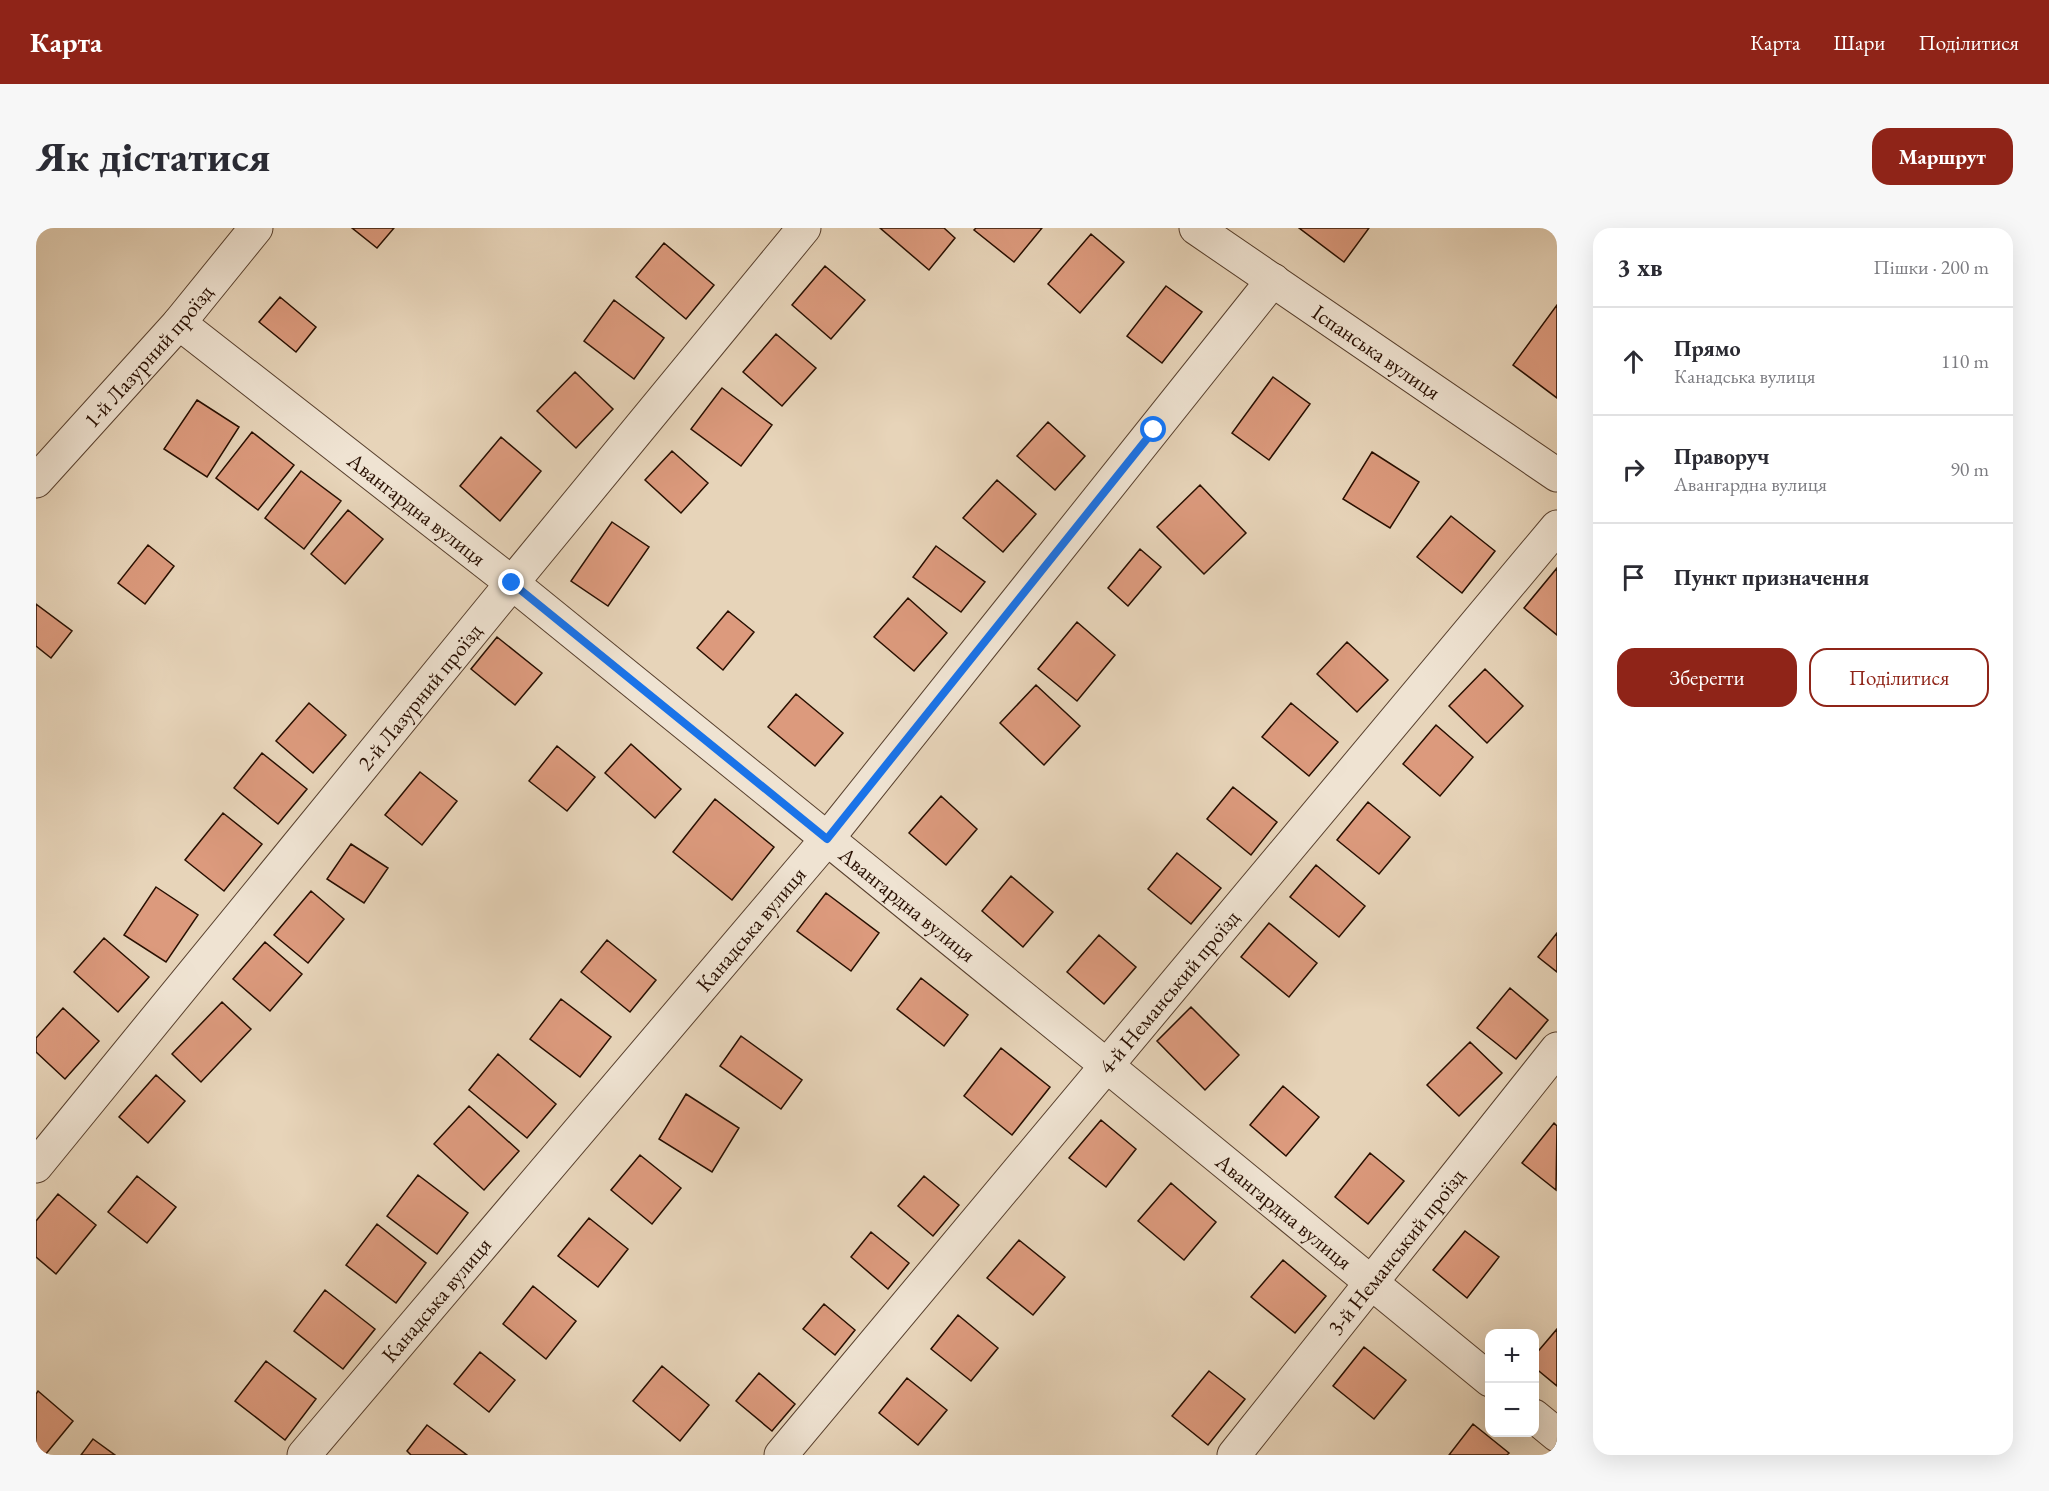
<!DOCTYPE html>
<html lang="uk">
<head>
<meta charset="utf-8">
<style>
  :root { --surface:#fff; --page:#f7f7f7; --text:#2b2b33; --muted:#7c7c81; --line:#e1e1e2; --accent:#8f2418 }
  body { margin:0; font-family:"EB Garamond",serif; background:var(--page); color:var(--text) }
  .controls { position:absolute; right:18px; bottom:18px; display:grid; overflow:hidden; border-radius:12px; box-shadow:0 6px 24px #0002 }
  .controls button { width:54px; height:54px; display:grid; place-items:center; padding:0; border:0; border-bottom:2px solid var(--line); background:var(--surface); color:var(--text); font:30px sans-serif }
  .stop { position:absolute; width:18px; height:18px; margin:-14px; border:4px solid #1a73e8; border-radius:50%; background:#fff }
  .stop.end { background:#1a73e8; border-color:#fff; box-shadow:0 2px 6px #0008 }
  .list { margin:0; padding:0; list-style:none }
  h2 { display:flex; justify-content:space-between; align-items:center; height:78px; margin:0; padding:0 24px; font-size:26px }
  h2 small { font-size:20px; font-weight:400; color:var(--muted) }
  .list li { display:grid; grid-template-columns:39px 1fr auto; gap:18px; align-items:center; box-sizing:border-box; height:108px; padding:0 24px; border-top:2px solid var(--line) }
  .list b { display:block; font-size:22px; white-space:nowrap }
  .list p { margin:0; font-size:20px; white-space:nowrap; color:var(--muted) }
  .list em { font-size:20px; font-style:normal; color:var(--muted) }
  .actions { display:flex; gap:12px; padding:18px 24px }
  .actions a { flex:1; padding:14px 0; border:2px solid var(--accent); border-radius:18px; text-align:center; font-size:21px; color:var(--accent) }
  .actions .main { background:var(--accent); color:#fff }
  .icon { flex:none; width:33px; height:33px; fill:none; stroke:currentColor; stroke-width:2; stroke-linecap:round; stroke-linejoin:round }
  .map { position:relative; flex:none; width:1521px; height:1227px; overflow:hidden; border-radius:18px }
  header { display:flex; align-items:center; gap:36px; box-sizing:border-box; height:84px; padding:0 30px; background:var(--accent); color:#fff }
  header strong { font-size:28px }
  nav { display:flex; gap:33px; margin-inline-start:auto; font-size:21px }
  .intro { display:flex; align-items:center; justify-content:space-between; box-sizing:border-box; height:144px; padding:0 36px }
  h1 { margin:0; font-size:42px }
  .button { padding:15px 27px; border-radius:18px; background:var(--accent); color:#fff; font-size:21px; font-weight:700 }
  main { display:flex; gap:36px; padding:0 36px }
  aside { flex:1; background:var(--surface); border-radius:18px; box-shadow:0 6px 24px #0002 }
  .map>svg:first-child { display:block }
</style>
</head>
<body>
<header>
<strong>Карта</strong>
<nav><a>Карта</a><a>Шари</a><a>Поділитися</a></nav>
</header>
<div class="intro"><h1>Як дістатися</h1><a class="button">Маршрут</a></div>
<main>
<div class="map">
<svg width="1521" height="1227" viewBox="0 0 1521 1227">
  <rect width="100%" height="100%" fill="#e7d4b9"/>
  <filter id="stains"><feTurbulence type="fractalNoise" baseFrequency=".00333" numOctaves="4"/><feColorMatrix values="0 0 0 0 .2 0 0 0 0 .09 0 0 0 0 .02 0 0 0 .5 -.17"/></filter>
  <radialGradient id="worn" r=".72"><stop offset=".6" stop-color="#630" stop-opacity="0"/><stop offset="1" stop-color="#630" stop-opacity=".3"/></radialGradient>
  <path fill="#dc9a7d" stroke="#280f00" stroke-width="1.5" d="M316,0H358L341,20Z
    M844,0H908L919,10L893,42Z
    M940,0H1006L978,34L938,2Z
    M1263,0H1333L1308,34Z
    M1055,6L1088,34L1044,85L1012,56Z
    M628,15L678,57L650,91L600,49Z
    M789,38L829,72L795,111L756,77Z
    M1130,58L1166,84L1126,135L1091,108Z
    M244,69L280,99L260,124L223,94Z
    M578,72L628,110L598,151L548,113Z
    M1521,77V170L1477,137Z
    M740,106L780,140L746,178L707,144Z
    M539,144L577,181L540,220L501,183Z
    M1237,149L1274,176L1233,232L1196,205Z
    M686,160L736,197L705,238L655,201Z
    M161,172L203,199L171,249L128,221Z
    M1012,194L1049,228L1019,262L981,228Z
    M216,204L258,237L222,282L180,250Z
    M465,209L505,243L464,293L424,258Z
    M636,223L672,255L645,285L609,252Z
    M1336,224L1383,254L1354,300L1307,271Z
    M265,243L305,273L268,321L229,290Z
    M961,252L1000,286L967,324L927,290Z
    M1164,257L1210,305L1168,346L1121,299Z
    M312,282L347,311L309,356L275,326Z
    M1415,288L1459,323L1426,365L1381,329Z
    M576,294L613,319L572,378L535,353Z
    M112,317L138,338L109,376L82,355Z
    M900,318L949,354L925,384L877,349Z
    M1104,321L1125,339L1092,378L1072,360Z
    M1521,340V407L1488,380Z
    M872,370L911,405L878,443L838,409Z
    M0,376L36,403L15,430L0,418Z
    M692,383L718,404L687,442L661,420Z
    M1041,394L1079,427L1041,473L1002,441Z
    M461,409L506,445L479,477L435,441Z
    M1311,414L1352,452L1321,484L1281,446Z
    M1449,441L1487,478L1451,515L1413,478Z
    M1000,457L1044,498L1008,537L964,495Z
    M760,466L807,505L779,538L732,499Z
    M273,475L310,507L277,545L240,513Z
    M1255,475L1302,514L1273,548L1226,509Z
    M1400,497L1437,529L1404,568L1367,536Z
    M595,516L645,561L619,590L569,545Z
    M521,518L559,549L531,583L493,553Z
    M226,525L271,561L242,596L198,560Z
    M384,544L421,573L386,617L349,587Z
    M1197,559L1241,594L1215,627L1171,591Z
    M905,568L941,601L910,637L873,605Z
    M679,571L738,619L696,672L637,624Z
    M1332,574L1374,609L1343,646L1301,612Z
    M187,585L226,616L188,663L149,632Z
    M315,616L352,640L328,675L291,651Z
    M1141,625L1185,660L1155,696L1112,661Z
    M1280,637L1329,678L1303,709L1254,669Z
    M975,648L1017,684L987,719L946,683Z
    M120,659L162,687L130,734L88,707Z
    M275,663L308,691L272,735L238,707Z
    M790,665L843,705L815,743L761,703Z
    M1233,695L1281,735L1253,769L1205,729Z
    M1521,705V744L1502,729Z
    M1063,707L1100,739L1068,776L1031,744Z
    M68,710L113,749L82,784L38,744Z
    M571,712L620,752L594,784L545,744Z
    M229,714L266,746L234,783L197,751Z
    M885,750L932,787L908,818L861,781Z
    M1474,760L1512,792L1480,831L1441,800Z
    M525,771L575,809L544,849L494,811Z
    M186,774L215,801L165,854L136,826Z
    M1155,779L1203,827L1169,862L1121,813Z
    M27,780L63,813L29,851L0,824V810Z
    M705,808L766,852L745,881L684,838Z
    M1434,814L1466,845L1423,888L1391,857Z
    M965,820L1014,859L976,907L928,868Z
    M462,826L520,876L491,910L433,862Z
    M120,847L149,873L112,915L83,889Z
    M1247,858L1283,889L1250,928L1214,897Z
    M650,866L703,900L676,944L623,911Z
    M433,878L483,923L448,962L398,916Z
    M1065,892L1100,921L1070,959L1033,930Z
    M1518,895L1521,898L1520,962L1486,935Z
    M1334,925L1368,953L1332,996L1299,969Z
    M604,927L645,960L616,996L575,962Z
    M382,947L432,985L401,1026L351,988Z
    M101,948L140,979L111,1015L72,984Z
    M888,948L923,977L897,1008L862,978Z
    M1135,955L1180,994L1148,1032L1102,993Z
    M22,966L60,997L20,1046L0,1029V993Z
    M553,990L592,1021L562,1059L522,1028Z
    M341,996L390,1035L360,1075L310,1037Z
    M1429,1003L1463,1029L1431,1070L1397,1042Z
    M835,1004L873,1035L852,1061L815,1029Z
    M983,1012L1029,1049L997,1087L951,1050Z
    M1247,1032L1290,1068L1259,1105L1215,1069Z
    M497,1058L540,1093L510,1131L467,1096Z
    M289,1062L339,1101L307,1141L258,1103Z
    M788,1076L819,1102L799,1127L767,1101Z
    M922,1087L962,1120L935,1153L895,1121Z
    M1521,1101V1158L1498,1139V1128Z
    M1328,1119L1370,1152L1338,1191L1297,1158Z
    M444,1124L479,1152L453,1184L418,1156Z
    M230,1133L280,1171L249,1212L199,1173Z
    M626,1138L673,1177L644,1213L597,1173Z
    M1173,1143L1209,1171L1172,1217L1136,1188Z
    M723,1145L759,1176L736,1203L700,1173Z
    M871,1150L911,1182L882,1217L843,1185Z
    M2,1163L37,1193L9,1227H4L0,1223V1166Z
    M1437,1196L1473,1225L1471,1227H1413Z
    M391,1197L431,1227H375L371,1223Z
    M57,1211L79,1227H45Z"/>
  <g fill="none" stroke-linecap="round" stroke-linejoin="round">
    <g stroke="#58402e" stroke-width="35">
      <g id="minor">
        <path id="s1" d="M1160,0L1521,247"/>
        <path id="s2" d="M143,95L476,355L1070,837L1454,1152"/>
        <path id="s3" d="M0,253L143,95L220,0"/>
        <path id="s4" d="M0,938L476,355L768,0"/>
        <path d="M1498,1188L1521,1207"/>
        <path id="s5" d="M268,1227L791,611L1237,52"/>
        <path id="s6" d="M745,1227L1521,299"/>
        <path id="s7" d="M1198,1227L1521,821"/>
      </g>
    </g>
    <use href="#minor" stroke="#efe3d2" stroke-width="33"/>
  </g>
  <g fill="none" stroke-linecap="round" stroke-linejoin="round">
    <path stroke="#1a73e8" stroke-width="8" d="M476,355L791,611L1118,202"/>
  </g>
  <g text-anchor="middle" stroke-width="4.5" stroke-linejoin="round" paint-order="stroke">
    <g font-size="22" fill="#280f00" stroke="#efe3d2">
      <text dy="8" stroke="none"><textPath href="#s1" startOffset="219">Іспанська вулиця</textPath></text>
      <text dy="8" stroke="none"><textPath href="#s3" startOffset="168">1-й Лазурний проїзд</textPath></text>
      <text dy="8" stroke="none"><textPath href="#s2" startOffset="302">Авангардна вулиця</textPath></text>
      <text dy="8" stroke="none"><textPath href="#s4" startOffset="606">2-й Лазурний проїзд</textPath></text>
      <text dy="8" stroke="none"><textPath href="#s2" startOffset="932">Авангардна вулиця</textPath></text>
      <text dy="8" stroke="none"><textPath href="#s5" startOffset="690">Канадська вулиця</textPath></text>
      <text dy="8" stroke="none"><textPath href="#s6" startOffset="604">4-й Неманський проїзд</textPath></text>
      <text dy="8" stroke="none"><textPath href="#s2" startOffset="1418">Авангардна вулиця</textPath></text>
      <text dy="8" stroke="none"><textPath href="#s7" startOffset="260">3-й Неманський проїзд</textPath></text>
      <text dy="8" stroke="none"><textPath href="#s5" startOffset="204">Канадська вулиця</textPath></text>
    </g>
  </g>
  <rect width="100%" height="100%" filter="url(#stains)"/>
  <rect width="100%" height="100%" fill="url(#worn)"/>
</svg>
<div class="controls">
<button>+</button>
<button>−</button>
</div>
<div class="stop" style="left:1118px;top:202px"></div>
<div class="stop end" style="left:476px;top:355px"></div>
</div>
<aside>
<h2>3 хв<small>Пішки · 200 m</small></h2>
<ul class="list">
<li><svg class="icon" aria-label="ahead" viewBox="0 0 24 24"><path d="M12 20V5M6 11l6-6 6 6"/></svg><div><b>Прямо</b><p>Канадська вулиця</p></div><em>110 m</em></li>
<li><svg class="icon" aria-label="right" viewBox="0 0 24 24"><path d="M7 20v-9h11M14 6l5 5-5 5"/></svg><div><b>Праворуч</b><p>Авангардна вулиця</p></div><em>90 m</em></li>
<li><svg class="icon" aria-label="arrive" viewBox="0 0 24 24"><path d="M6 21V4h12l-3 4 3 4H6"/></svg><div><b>Пункт призначення</b></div></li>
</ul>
<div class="actions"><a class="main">Зберегти</a><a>Поділитися</a></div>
</aside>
</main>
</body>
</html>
